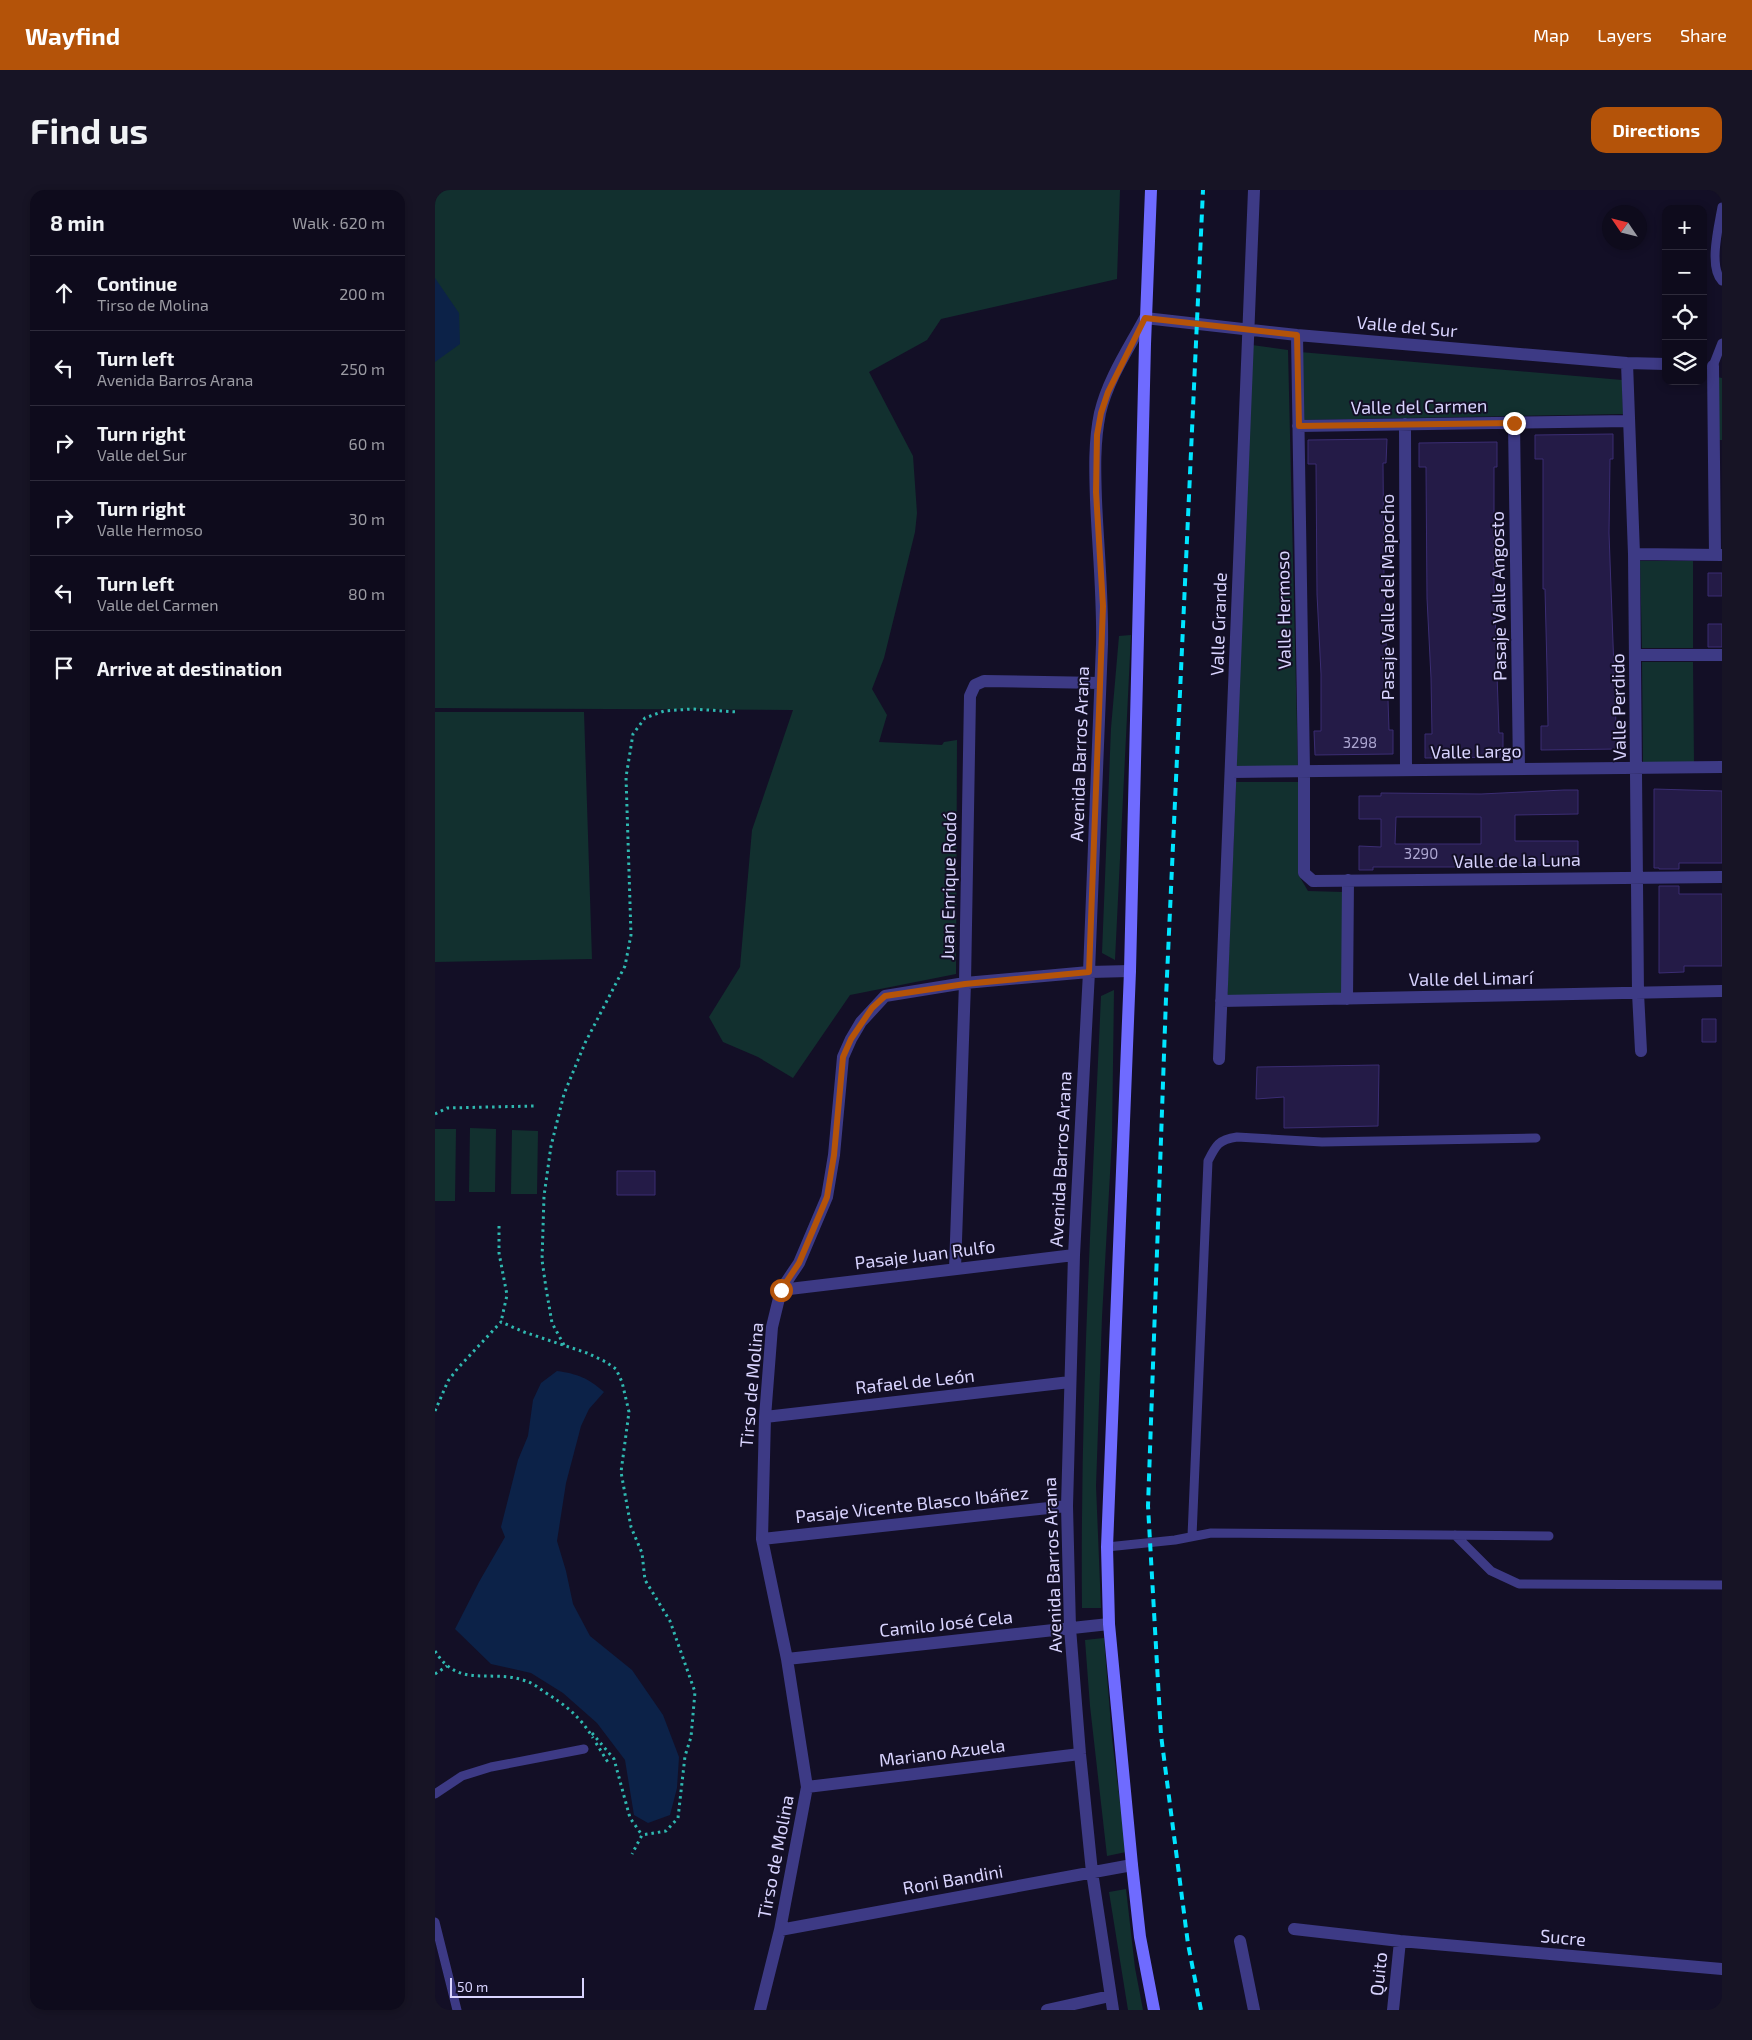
<!DOCTYPE html>
<html lang="en">
<head>
<meta charset="utf-8">
<style>
  :root { --surface:#0e0b1c; --page:#171425; --text:#f1f3f6; --muted:#9b9ba3; --line:#2e2b3b; --accent:#b45309 }
  body { margin:0; font-family:"Exo 2",sans-serif; background:var(--page); color:var(--text) }
  .controls { position:absolute; right:15px; top:15px; display:grid; overflow:hidden; border-radius:10px; box-shadow:0 2px 8px #0003 }
  .controls button { width:45px; height:45px; display:grid; place-items:center; padding:0; border:0; border-bottom:1px solid var(--line); background:var(--surface); color:var(--text); font:25px sans-serif }
  .compass { position:absolute; left:1167px; top:15px; width:45px; height:45px; border-radius:50%; background:var(--surface); box-shadow:0 2px 8px #0003; rotate:305deg }
  .scale { position:absolute; left:15px; bottom:12px; width:134px; box-sizing:border-box; padding-left:5px; border:2px solid #d9d4ff; border-top:0; font-size:14px; line-height:18px; white-space:nowrap; color:#d9d4ff; -webkit-text-stroke:4px #130f26; paint-order:stroke }
  .stop { position:absolute; width:15px; height:15px; margin:-11px; border:4px solid #b45309; border-radius:50%; background:#fff }
  .stop.end { background:#b45309; border-color:#fff; box-shadow:0 1px 5px #0008 }
  .list { margin:0; padding:0; list-style:none }
  h2 { display:flex; justify-content:space-between; align-items:center; height:65px; margin:0; padding:0 20px; font-size:21px }
  h2 small { font-size:16px; font-weight:400; color:var(--muted) }
  .list li { display:grid; grid-template-columns:32px 1fr auto; gap:15px; align-items:center; box-sizing:border-box; height:75px; padding:0 20px; border-top:1px solid var(--line) }
  .list b { display:block; font-size:19px; white-space:nowrap }
  .list p { margin:0; font-size:16px; white-space:nowrap; color:var(--muted) }
  .list em { font-size:16px; font-style:normal; color:var(--muted) }
  .icon { flex:none; width:28px; height:28px; fill:none; stroke:currentColor; stroke-width:2; stroke-linecap:round; stroke-linejoin:round }
  .map { position:relative; flex:none; width:1287px; height:1820px; overflow:hidden; border-radius:15px }
  header { display:flex; align-items:center; gap:30px; box-sizing:border-box; height:70px; padding:0 25px; background:var(--accent); color:#fff }
  header strong { font-size:24px }
  nav { display:flex; gap:28px; margin-inline-start:auto; font-size:18px }
  .intro { display:flex; align-items:center; justify-content:space-between; box-sizing:border-box; height:120px; padding:0 30px }
  h1 { margin:0; font-size:35px }
  .button { padding:12px 22px; border-radius:15px; background:var(--accent); color:#fff; font-size:18px; font-weight:700 }
  main { display:flex; gap:30px; padding:0 30px }
  aside { flex:1; background:var(--surface); border-radius:15px; box-shadow:0 2px 8px #0003 }
  .map>svg:first-child { display:block }
</style>
</head>
<body>
<header>
<strong>Wayfind</strong>
<nav><a>Map</a><a>Layers</a><a>Share</a></nav>
</header>
<div class="intro"><h1>Find us</h1><a class="button">Directions</a></div>
<main>
<aside>
<h2>8 min<small>Walk · 620 m</small></h2>
<ul class="list">
<li><svg class="icon" aria-label="ahead" viewBox="0 0 24 24"><path d="M12 20V5M6 11l6-6 6 6"/></svg><div><b>Continue</b><p>Tirso de Molina</p></div><em>200 m</em></li>
<li><svg class="icon" aria-label="left" viewBox="0 0 24 24"><path d="M17 20v-9H6M10 6l-5 5 5 5"/></svg><div><b>Turn left</b><p>Avenida Barros Arana</p></div><em>250 m</em></li>
<li><svg class="icon" aria-label="right" viewBox="0 0 24 24"><path d="M7 20v-9h11M14 6l5 5-5 5"/></svg><div><b>Turn right</b><p>Valle del Sur</p></div><em>60 m</em></li>
<li><svg class="icon" aria-label="right" viewBox="0 0 24 24"><path d="M7 20v-9h11M14 6l5 5-5 5"/></svg><div><b>Turn right</b><p>Valle Hermoso</p></div><em>30 m</em></li>
<li><svg class="icon" aria-label="left" viewBox="0 0 24 24"><path d="M17 20v-9H6M10 6l-5 5 5 5"/></svg><div><b>Turn left</b><p>Valle del Carmen</p></div><em>80 m</em></li>
<li><svg class="icon" aria-label="arrive" viewBox="0 0 24 24"><path d="M6 21V4h12l-3 4 3 4H6"/></svg><div><b>Arrive at destination</b></div></li>
</ul>
</aside>
<div class="map">
<svg width="1287" height="1820" viewBox="0 0 1287 1820">
  <rect width="100%" height="100%" fill="#130f26"/>
  <path fill="#12302f" d="M0,0H685L682,89L506,129L492,150L434,182L478,266L482,323L480,342L449,468L437,499L452,525L444,552L507,555L509,552L522,550L521,784L415,805L358,888L323,867L288,852L274,827L305,777L317,640L358,520L0,518Z
    M817,155L853,160L863,582H801Z
    M865,162L1187,190L1188,224L866,230Z
    M1282,187L1287,188V250H1284Z
    M1205,371H1258V458H1207Z
    M696,445L680,770L667,763L676,538L684,446Z
    M1207,472H1258L1259,574H1208Z
    M0,522H149L157,769L0,772Z
    M801,592H863V684L873,701L908,702L907,810H792Z
    M679,800L677,948L667,1127L661,1296L666,1418H647C645,1214 657,1010 666,806Z
    M35,938L61,939L60,1002H34Z
    M0,939H21L20,1011H0Z
    M77,940L103,941L102,1004H76Z
    M669,1448L677,1548L691,1662L672,1666L655,1516L650,1450Z
    M691,1699L700,1778L708,1820H693L674,1702Z"/>
  <path fill="#0c2248" d="M0,88L24,123L25,154L0,172Z
    M122,1181C143,1184 153,1188 169,1202L154,1219L146,1236L131,1293L122,1351L131,1381L138,1414L155,1446L197,1480L228,1525L244,1567L242,1598L235,1625L213,1633L199,1625L190,1570L162,1533L128,1503L96,1483L56,1474L20,1439L44,1392L70,1347L66,1337L83,1270L93,1246L98,1210L106,1193Z"/>
  <path fill="#241b47" stroke="#3b2d73" fill-rule="evenodd" d="M1178,244V269H1175L1174,343L1181,535H1184V559L1106,560V536H1113L1112,479L1110,399H1108V269H1100V245Z
    M952,249L951,273H948L949,389L954,540H958V564L880,565L879,541H886V484L882,404L881,274H873V250Z
    M1062,252V277H1059V393L1064,543H1068V567L990,568V544H997L996,488L992,408L991,277H984V253Z
    M1273,383H1287V406H1273Z
    M1273,434H1287V457H1273Z
    M1219,599L1287,601V673H1244V679H1224V678H1219Z
    M1129,600H1143V624L1080,625V651H1143V674L1040,677H938V680H924V656L946,657V629H924V606H946V603L1046,604ZM961,627H1046V654H960Z
    M1224,696H1244V704H1287V776H1249V782L1224,783Z
    M1267,829H1281V852H1267Z
    M944,875L943,936L849,938V907L821,909L822,877Z
    M182,981H220V1005H182Z"/>
  <g fill="none" stroke-linecap="round" stroke-linejoin="round">
    <path stroke="#2fb8b0" stroke-width="3" stroke-dasharray="2.5 4" stroke-linecap="butt" d="M0,924L12,918L100,916
      M64,1036V1063L72,1105L66,1132
      M129,1155L117,1133L111,1098L107,1070L109,1006L116,956L129,904L150,853L190,776L196,745L191,587L198,544L210,528L229,521L257,519L303,522
      M0,1221L13,1191L23,1178L66,1132L89,1142L152,1163L171,1172L181,1179L187,1192L194,1222L186,1282L196,1337L207,1363L210,1390L235,1431L260,1502L256,1547L250,1566L243,1628L231,1641L207,1645L197,1664
      M0,1461C24,1500 55,1478 91,1491C97,1493 103,1497 108,1501C130,1515 144,1525 158,1548
      M0,1484L12,1476
      M157,1543L179,1569L195,1628L207,1645
      M161,1553L174,1574"/>
    <path stroke="#3d3a85" stroke-width="9" d="M1287,17C1284,35 1273,77 1287,91
      M1278,176L1287,153
      M1020,1345L1056,1381L1084,1394L1287,1395
      M757,1346L773,971C781,955 783,950 802,947L887,952L1101,948
      M672,1357L740,1350L776,1343L1114,1346
      M0,1604L27,1586L56,1577L149,1559
      M0,1732L22,1820"/>
    <path stroke="#3d3a85" stroke-width="12" d="M862,145L869,581V683L878,691L1287,687
      M1192,173L1199,364L1203,803L1206,861
      M1278,176L1280,365
      M1079,233L1084,579
      M970,234L971,580
      M863,236L1194,231
      M1199,364L1286,365
      M1200,465H1287
      M796,582L1287,577
      M912,809L913,690
      M786,811L1287,801
      M784,869L819,0
      M520,1079L530,793L535,506L540,495L549,491L665,493
      M346,1100L639,1065
      M330,1227L635,1192
      M327,1349L632,1316
      M352,1469L674,1434
      M372,1597L645,1564
      M859,1739L965,1751L1287,1779
      M345,1740L697,1675
      M805,1751L819,1820
      M325,1820L345,1740L372,1597L352,1469L327,1349L330,1227L337,1137L346,1100L364,1073L392,1007L399,965L408,867L416,849L426,832L450,806L530,793L654,782L695,781
      M612,1820L675,1806
      M678,1820L657,1682L645,1564L635,1438L632,1316L639,1065L654,782L667,454C668,406 663,358 661,310C660,281 659,252 665,223C673,189 694,158 710,128L862,145L1192,173L1231,174
      M958,1820L965,1751"/>
    <path stroke="#6f6bff" stroke-width="12" d="M716,0L710,154L695,781L672,1357L674,1434L697,1675L705,1747L719,1820"/>
    <path stroke="#00e5ff" stroke-width="4" stroke-dasharray="8 6" stroke-linecap="butt" d="M766,1820L753,1754L726,1545L713,1316L731,808L768,0"/>
  </g>
  <g fill="none" stroke-linecap="round" stroke-linejoin="round">
    <path stroke="#b45309" stroke-width="6" d="M346,1100L364,1073L392,1007L399,965L408,867L416,849L437,818L450,806L530,794L654,782L668,416L661,302L662,245L666,223L673,202L710,128L862,145L864,236L1079,233"/>
  </g>
  <g text-anchor="middle" stroke-width="4" stroke-linejoin="round" paint-order="stroke">
    <g font-size="15" fill="#aca6d1">
      <text x="925" y="558">3298</text>
      <text x="986" y="669">3290</text>
    </g>
    <g font-size="18" fill="#d9d4ff" stroke="#130f26">
      <text transform="translate(972 137) rotate(5)" y="6">Valle del Sur</text>
      <text transform="translate(984 217) rotate(-1)" y="6">Valle del Carmen</text>
      <text transform="translate(1064 406) rotate(-91)" y="6">Pasaje Valle Angosto</text>
      <text transform="translate(953 407) rotate(-90)" y="6">Pasaje Valle del Mapocho</text>
      <text transform="translate(849 420) rotate(-91)" y="6">Valle Hermoso</text>
      <text transform="translate(784 434) rotate(-88)" y="6">Valle Grande</text>
      <text transform="translate(1184 517) rotate(-91)" y="6">Valle Perdido</text>
      <text transform="translate(1041 562) rotate(-1)" y="6">Valle Largo</text>
      <text transform="translate(645 564) rotate(-88)" y="6">Avenida Barros Arana</text>
      <text transform="translate(1082 671) rotate(-1)" y="6">Valle de la Luna</text>
      <text transform="translate(514 696) rotate(-89)" y="6">Juan Enrique Rodó</text>
      <text transform="translate(1036 789) rotate(-1)" y="6">Valle del Limarí</text>
      <text transform="translate(626 969) rotate(-87)" y="6">Avenida Barros Arana</text>
      <text transform="translate(490 1065) rotate(-7)" y="6">Pasaje Juan Rulfo</text>
      <text transform="translate(480 1192) rotate(-6)" y="6">Rafael de León</text>
      <text transform="translate(317 1195) rotate(-85)" y="6">Tirso de Molina</text>
      <text transform="translate(477 1315) rotate(-6)" y="6">Pasaje Vicente Blasco Ibáñez</text>
      <text transform="translate(618 1375) rotate(-92)" y="6">Avenida Barros Arana</text>
      <text transform="translate(511 1434) rotate(-6)" y="6">Camilo José Cela</text>
      <text transform="translate(507 1563) rotate(-7)" y="6">Mariano Azuela</text>
      <text transform="translate(341 1667) rotate(-79)" y="6">Tirso de Molina</text>
      <text transform="translate(518 1690) rotate(-10)" y="6">Roni Bandini</text>
      <text transform="translate(1128 1748) rotate(5)" y="6">Sucre</text>
      <text transform="translate(944 1784) rotate(-84)" y="6">Quito</text>
    </g>
  </g>
</svg>
<div class="controls">
<button>+</button>
<button>−</button>
<button><svg class="icon" aria-label="locate" viewBox="0 0 24 24"><circle cx="12" cy="12" r="6"/><path d="M12 2v4M12 18v4M2 12h4M18 12h4"/></svg></button>
<button><svg class="icon" aria-label="layers" viewBox="0 0 24 24"><path d="M12 4l9 5-9 5-9-5zM3 14l9 5 9-5"/></svg></button>
</div>
<svg class="compass" viewBox="-18 -18 36 36"><path d="M0-13l5 13h-10z" fill="#e53935"/><path d="M0 13l5-13h-10z" fill="#9b9ba3"/></svg>
<div class="scale">50 m</div>
<div class="stop" style="left:346px;top:1100px"></div>
<div class="stop end" style="left:1079px;top:233px"></div>
</div>
</main>
</body>
</html>
